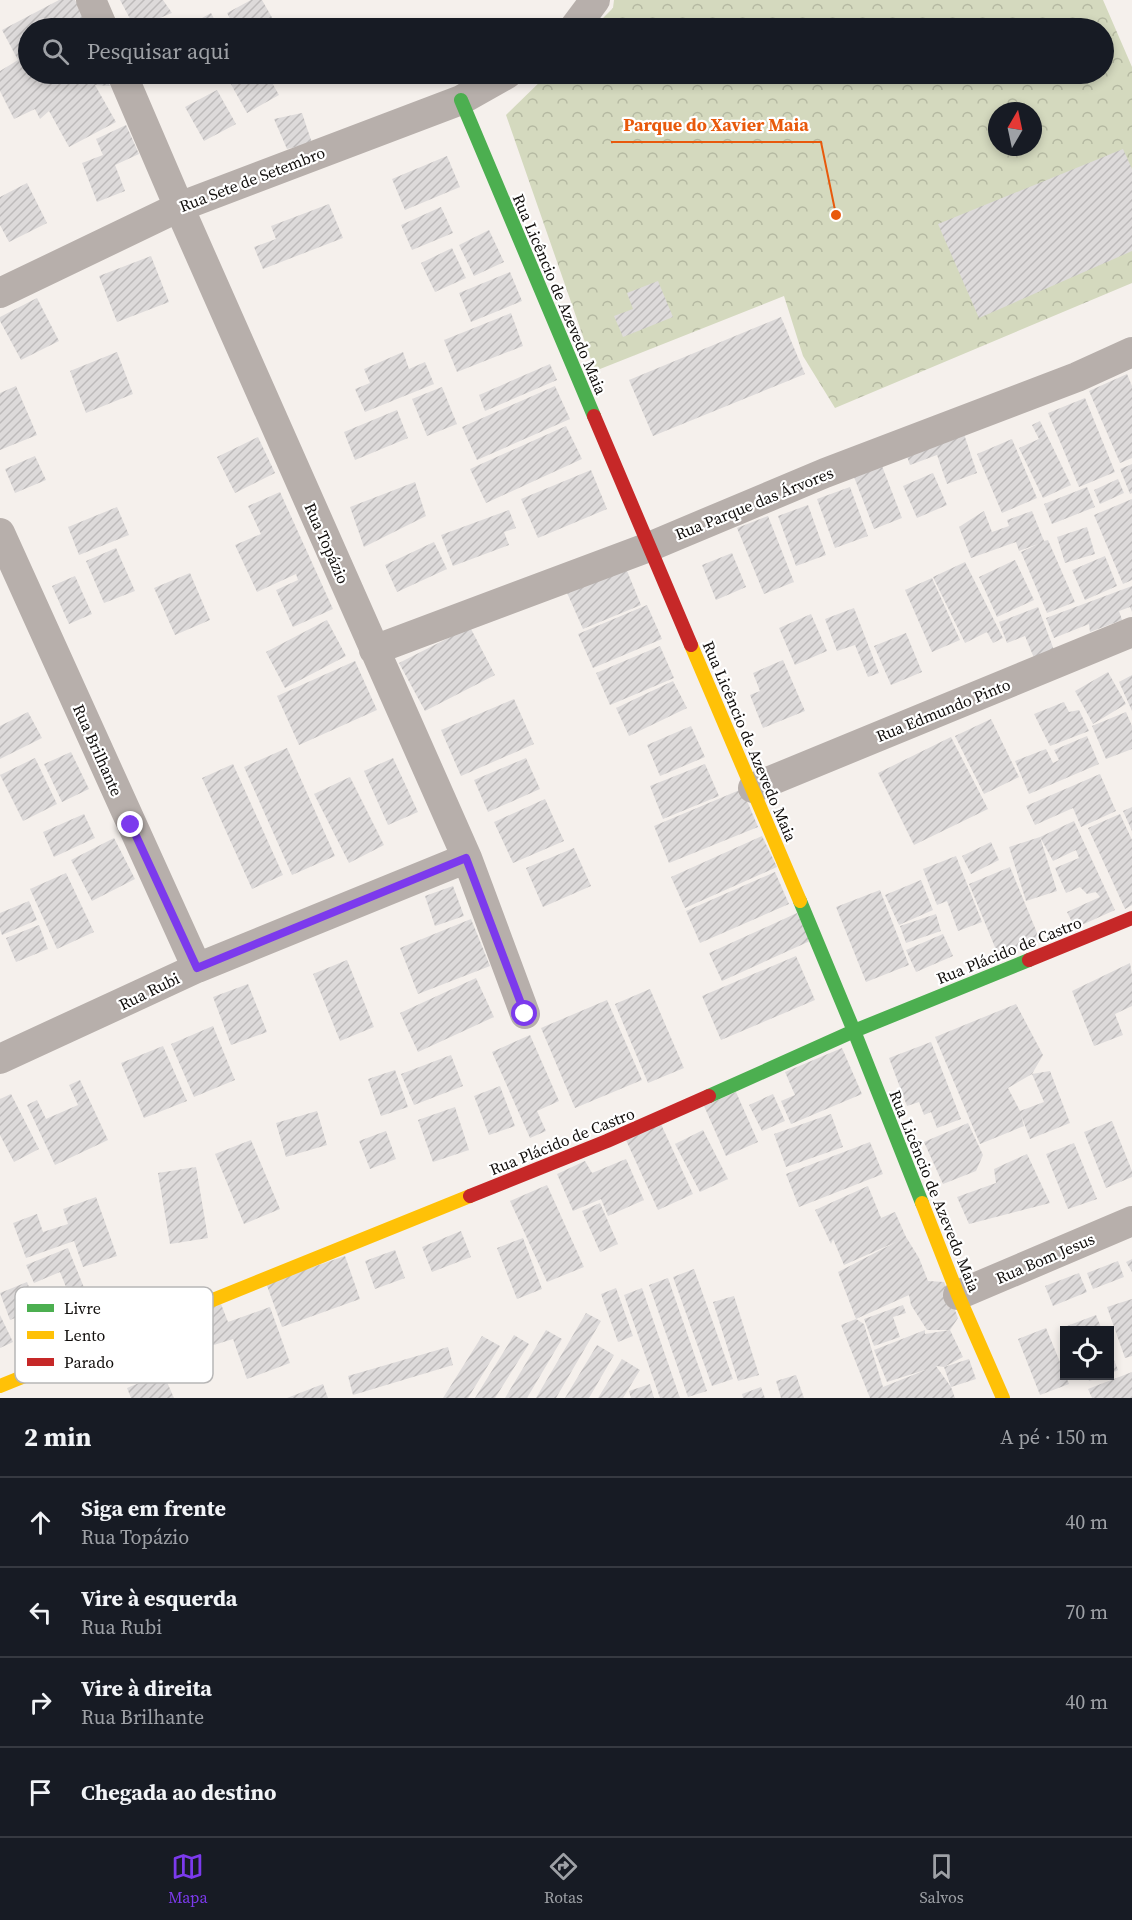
<!DOCTYPE html>
<html lang="pt">
<head>
<meta charset="utf-8">
<style>
  :root { --surface:#171b24; --page:#242831; --text:#f1f3f6; --muted:#9ea1a6; --line:#363941; --accent:#7c3aed }
  body { margin:0; font-family:"Source Serif 4",serif; background:var(--page); color:var(--text) }
  .controls { position:absolute; right:18px; bottom:18px; display:grid; overflow:hidden; border-radius:0px; box-shadow:0 3px 9px #0003 }
  .controls button { width:54px; height:54px; display:grid; place-items:center; padding:0; border:0; border-bottom:2px solid var(--line); background:var(--surface); color:var(--text); font:30px sans-serif }
  .compass { position:absolute; left:988px; top:102px; width:54px; height:54px; border-radius:50%; background:var(--surface); box-shadow:0 3px 9px #0003; rotate:9deg }
  .stop { position:absolute; width:18px; height:18px; margin:-14px; border:4px solid #7c3aed; border-radius:50%; background:#fff }
  .stop.end { background:#7c3aed; border-color:#fff; box-shadow:0 2px 6px #0008 }
  .list { margin:0; padding:0; list-style:none }
  h2 { display:flex; justify-content:space-between; align-items:center; height:78px; margin:0; padding:0 24px; font-size:26px }
  h2 small { font-size:20px; font-weight:400; color:var(--muted) }
  .list li { display:grid; grid-template-columns:39px 1fr auto; gap:18px; align-items:center; box-sizing:border-box; height:90px; padding:0 24px; border-top:2px solid var(--line) }
  .list b { display:block; font-size:22px; white-space:nowrap }
  .list p { margin:0; font-size:20px; white-space:nowrap; color:var(--muted) }
  .list em { font-size:20px; font-style:normal; color:var(--muted) }
  .icon { flex:none; width:33px; height:33px; fill:none; stroke:currentColor; stroke-width:2; stroke-linecap:round; stroke-linejoin:round }
  .map { position:relative; flex:none; width:1132px; height:1398px; overflow:hidden }
  .search { position:absolute; background:var(--surface); box-shadow:0 3px 9px #0003; left:18px; right:18px; top:18px; height:66px; display:flex; align-items:center; gap:15px; box-sizing:border-box; padding:0 21px; border-radius:33px; color:var(--muted); font-size:22px }
  .sheet { height:438px; background:var(--surface) }
  nav { display:flex; justify-content:space-around; align-items:center; box-sizing:border-box; height:84px; border-top:2px solid var(--line); background:var(--surface); font-size:16px; color:var(--muted) }
  nav a { display:grid; justify-items:center; gap:3px }
  nav .on { color:var(--accent) }
  .map>svg:first-child { display:block }
</style>
</head>
<body>
<div class="map">
<svg width="1132" height="1398" viewBox="0 0 1132 1398">
  <defs>
    <pattern id="park-crowns" width="20" height="18" patternUnits="userSpaceOnUse" patternTransform="scale(1.5)"><rect width="20" height="18" fill="#d4d9be"/><path d="M2 6a3 3 0 1 1 6 0M12 15a3 3 0 1 1 6 0" fill="none" stroke="#b5b9a2"/></pattern>
    <pattern id="building-hatch" width="6" height="6" patternUnits="userSpaceOnUse" patternTransform="scale(1.5)"><rect width="6" height="6" fill="#dddada"/><path d="M-1 1l2-2M0 6l6-6M5 7l2-2" fill="none" stroke="#bdbaba"/></pattern>
  </defs>
  <rect width="100%" height="100%" fill="#f5f0ec"/>
  <path fill="url(#park-crowns)" fill-rule="evenodd" d="M614,0H1103L1132,67V283L835,408L803,356L784,296L595,371L506,115L548,74H1104V28H593L613,8ZM997,111H1033V147H997Z"/>
  <path fill="url(#building-hatch)" d="M59,0H75L88,24L79,28H28V55L22,58L28,56V74H104L110,86L95,85L116,122L69,147L49,111L40,119L35,109L14,119L0,91V71L18,60L2,30Z
    M120,0H163L172,13L135,28Z
    M251,0H262L278,28H235L227,13Z
    M211,13L219,28H184Z
    M168,23L171,28H157Z
    M237,74H267L279,95L247,113L228,79Z
    M217,90L236,124L204,141L185,107Z
    M302,113L312,143L287,149L274,119Z
    M126,125L139,154L115,165L125,191L97,202L82,163L103,155L96,139Z
    M1123,149L1132,169V251L979,318L938,224Z
    M447,156L460,187L405,210L392,179Z
    M27,183L47,223L9,242L0,225V197Z
    M329,204L343,238L263,269L254,247L276,239L271,226Z
    M441,207L453,233L412,250L401,225Z
    M489,230L504,262L474,276L459,245Z
    M452,248L466,278L435,292L421,263Z
    M151,256L169,302L117,322L99,276Z
    M510,272L522,301L471,322L459,293Z
    M658,281L673,317L623,337L614,316L633,309L627,293Z
    M37,298L59,341L21,360L0,321V317Z
    M511,313L523,346L457,372L444,340Z
    M781,317L805,374L653,436L629,380Z
    M117,352L133,394L86,413L70,371Z
    M403,352L409,369L425,362L434,384L365,412L355,389L370,383L364,369Z
    M550,364L557,380L485,411L479,395Z
    M1127,374L1132,386V458L1120,463L1089,391Z
    M16,386L37,435L0,450V393Z
    M555,386L570,419L477,460L462,427Z
    M442,387L457,424L427,436L412,399Z
    M1085,398L1115,472L1079,487L1048,413Z
    M397,410L408,438L355,460L344,432Z
    M1040,421L1071,485L1043,498L1019,448L1039,439L1032,425Z
    M961,425L977,473L947,484L937,455L910,465L903,445Z
    M566,426L582,459L486,503L470,469Z
    M258,437L275,473L235,493L217,457Z
    M1012,439L1037,498L1002,513L977,454Z
    M35,456L46,480L15,493L5,469Z
    M1132,464V493L1130,494L1120,469Z
    M882,466L902,518L874,529L854,477Z
    M591,470L607,509L538,538L521,499Z
    M933,473L947,505L917,518L903,486Z
    M1118,479L1124,493L1100,504L1094,490Z
    M415,482L426,516L364,547L350,507Z
    M850,487L868,536L835,548L817,499Z
    M1087,487L1095,507L1052,524L1044,504Z
    M280,492L333,609L293,627L276,590L298,580L296,574L257,592L235,545L261,534L248,506Z
    M1132,499V580L1123,584L1094,515Z
    M808,505L826,555L796,566L778,516Z
    M117,507L129,535L79,555L68,527Z
    M509,510L516,528L504,532L509,545L453,566L441,535Z
    M984,511L992,532L1009,526L1007,520L1032,511L1044,541L1048,540L1075,602L1047,613L1021,552L1038,544L1019,551L1016,542L971,558L959,527Z
    M768,516L794,582L764,594L737,528Z
    M1087,527L1095,554L1065,563L1057,537Z
    M434,542L447,569L397,592L385,565Z
    M116,548L135,591L104,603L86,561Z
    M732,553L746,587L716,600L702,565Z
    M1105,556L1117,586L1085,600L1072,570Z
    M1015,560L1034,600L997,617L979,577Z
    M623,561L641,605L583,629L564,586Z
    M965,562L1003,638L993,643L987,632L965,643L933,577Z
    M190,573L210,620L175,635L154,588Z
    M75,576L92,614L69,624L52,586Z
    M932,578L960,640L932,652L905,590Z
    M1132,586V612L1130,607L1119,611L1122,620L1090,632L1089,624L1054,638L1046,618Z
    M647,605L662,639L593,668L578,634Z
    M1038,607L1054,650L1034,658L1025,636L1007,643L999,622Z
    M854,608L879,673L868,677L855,645L837,651L825,619Z
    M811,614L827,651L795,665L779,628Z
    M327,620L346,656L285,688L266,652Z
    M470,627L495,675L425,711L399,663Z
    M906,633L922,672L891,685L874,646Z
    M660,646L674,678L610,705L596,673Z
    M783,660L805,711L763,728L750,695L760,691L753,673Z
    M355,661L377,710L299,745L277,696Z
    M1108,672L1126,704L1093,724L1075,691Z
    M1132,675V711L1119,682Z
    M673,681L687,708L629,736L616,708Z
    M514,699L534,744L461,776L441,730Z
    M1064,702L1069,712L1079,710L1089,731L1050,746L1034,714Z
    M28,712L42,738L0,759V726Z
    M1126,712L1132,726V749L1106,759L1092,726Z
    M991,719L1019,777L984,794L955,736Z
    M691,726L705,757L660,776L647,745Z
    M1087,736L1099,764L1029,794L1015,761L1046,749L1053,763L1059,760L1054,750Z
    M951,737L988,809L914,845L878,773Z
    M287,748L335,856L292,875L244,767Z
    M71,752L89,789L62,802L44,764Z
    M35,758L57,804L23,821L0,775Z
    M393,758L418,812L388,825L364,771Z
    M526,758L540,789L488,812L474,780Z
    M233,764L283,875L252,889L202,778Z
    M705,764L719,796L663,819L650,786Z
    M1100,774L1116,811L1081,827L1073,808L1035,825L1026,806Z
    M350,777L384,845L349,863L314,794Z
    M742,789L758,827L669,863L654,826Z
    M545,799L564,841L513,863L494,822Z
    M1132,807V831L1123,811Z
    M84,814L95,838L54,857L43,832Z
    M1120,814L1132,840V905L1125,909L1088,828Z
    M1074,821L1115,910L1075,928L1067,912L1100,897L1096,892L1087,894L1080,887L1066,893L1055,868L1079,858L1076,850L1053,861L1040,837Z
    M762,836L777,867L685,908L671,877Z
    M1040,837L1057,891L1026,901L1009,847Z
    M114,838L135,879L92,901L71,860Z
    M991,842L999,860L971,874L962,856Z
    M574,848L591,886L543,907L526,868Z
    M956,856L982,922L958,931L947,901L937,905L923,869Z
    M1010,867L1040,940L999,957L969,884Z
    M775,872L789,904L700,943L686,911Z
    M66,873L94,932L57,949L30,889Z
    M921,880L933,910L899,925L885,895Z
    M453,886L464,916L435,926L425,896Z
    M880,890L909,965L866,982L836,907Z
    M29,901L37,920L2,935L0,929V913Z
    M797,913L810,941L722,981L709,953Z
    M936,914L941,931L906,943L900,926Z
    M471,919L490,966L418,994L400,948Z
    M39,925L48,949L16,962L6,938Z
    M943,934L953,956L916,972L906,950Z
    M796,956L815,1000L721,1040L702,996Z
    M347,960L374,1027L340,1041L313,974Z
    M1130,963L1132,975V1006L1115,1014L1123,1035L1094,1046L1072,991Z
    M476,978L494,1017L418,1052L400,1013Z
    M248,984L267,1032L231,1045L213,997Z
    M650,989L684,1068L648,1083L615,1004Z
    M607,1000L642,1080L575,1108L541,1028Z
    M1016,1004L1043,1055L1032,1074L1008,1088L1020,1111L1044,1102L1032,1074L1050,1071L1070,1123L1030,1139L1021,1115L1024,1126L980,1144L935,1037Z
    M213,1026L235,1080L194,1097L171,1044Z
    M530,1035L559,1101L537,1111L546,1131L530,1138L492,1052Z
    M931,1042L961,1119L937,1128L931,1112L924,1115L919,1102L907,1106L889,1058Z
    M163,1046L187,1101L144,1118L121,1063Z
    M842,1048L862,1094L791,1124L781,1101L795,1095L785,1072Z
    M451,1055L463,1086L414,1105L401,1074Z
    M395,1070L408,1107L381,1116L368,1079Z
    M80,1080L108,1140L55,1165L27,1105L37,1100L46,1119L78,1105L69,1085Z
    M500,1086L515,1126L489,1135L474,1096Z
    M736,1092L758,1142L726,1156L704,1106Z
    M11,1094L39,1149L14,1162L0,1135V1099Z
    M773,1094L785,1121L762,1131L749,1105Z
    M455,1107L469,1150L433,1162L418,1120Z
    M317,1111L327,1145L286,1157L276,1123Z
    M831,1114L843,1147L786,1167L774,1134Z
    M1112,1121L1132,1171V1177L1106,1188L1084,1132Z
    M660,1122L693,1194L658,1210L625,1138Z
    M968,1123L983,1155L976,1171L943,1184L924,1142Z
    M703,1130L728,1179L700,1192L675,1144Z
    M386,1131L396,1159L370,1169L359,1141Z
    M251,1140L280,1209L244,1224L215,1154Z
    M870,1142L883,1174L799,1207L786,1174Z
    M1074,1143L1097,1199L1068,1209L1046,1154Z
    M1027,1154L1050,1203L969,1224L957,1197L996,1183L994,1169Z
    M626,1159L644,1200L608,1216L601,1199L573,1211L557,1174L585,1161L592,1173Z
    M196,1167L208,1238L170,1244L158,1173Z
    M547,1185L584,1267L547,1282L510,1201Z
    M868,1186L881,1218L895,1212L906,1237L919,1258L928,1281L944,1282L958,1318L950,1330H927L911,1305L909,1295L856,1319L838,1272L896,1242L844,1265L833,1239L831,1244L815,1210Z
    M96,1197L117,1256L83,1267L74,1241L26,1258L13,1223L37,1214L43,1232L68,1224L63,1209Z
    M600,1203L618,1244L600,1252L582,1211Z
    M461,1231L471,1257L432,1272L422,1247Z
    M523,1238L542,1289L517,1299L497,1248Z
    M68,1248L87,1295L72,1302L60,1272L34,1283L26,1265Z
    M395,1250L405,1278L375,1289L365,1261Z
    M345,1256L360,1299L282,1327L266,1283Z
    M1132,1259V1272L1126,1262Z
    M1118,1261L1124,1277L1093,1289L1087,1273Z
    M694,1269L733,1379L712,1386L673,1277Z
    M1079,1273L1087,1292L1053,1306L1045,1286Z
    M668,1278L707,1391L688,1397L649,1285Z
    M27,1282L38,1309L10,1320L0,1293Z
    M616,1288L633,1336L618,1342L601,1294Z
    M642,1288L680,1398H660L624,1295Z
    M734,1296L759,1375L738,1381L713,1302Z
    M1132,1299V1356L1125,1358L1107,1307Z
    M221,1304L228,1322L270,1307L290,1363L247,1379L233,1339L198,1350L186,1316Z
    M903,1305L906,1313L893,1317L900,1337L874,1346L864,1319Z
    M586,1313L601,1321L556,1398H536Z
    M0,1315L13,1342L0,1348Z
    M1096,1315L1102,1330H1069L1067,1326Z
    M856,1319L864,1324L883,1387L928,1369L887,1382L874,1350L925,1330V1334L950,1330L963,1357L944,1367L969,1359L976,1379L951,1387L944,1367L936,1366L951,1387L955,1398H870L841,1325Z
    M1046,1328L1069,1384L1040,1395L1018,1339Z
    M546,1330L562,1339L527,1398H505Z
    M514,1335L529,1344L495,1398H475Z
    M482,1336L500,1346L468,1398H443Z
    M597,1345L614,1355L589,1398H565Z
    M448,1347L453,1365L353,1395L348,1376Z
    M1110,1350L1118,1370L1110,1374Z
    M622,1359L640,1370L623,1398H598Z
    M1132,1372V1398H1092L1088,1389Z
    M163,1373L174,1398H131L127,1388Z
    M796,1375L804,1398H781L776,1381Z
    M1087,1376H1104L1089,1381Z
    M323,1384L328,1398H287Z
    M650,1384L654,1398H631L629,1391Z
    M761,1387L765,1398H743L742,1394Z"/>
  <g fill="none" stroke-linecap="round" stroke-linejoin="round">
    <path stroke="#b7afab" stroke-width="30" d="M91,0L103,28
      M574,28L595,0
      M122,74L179,207L467,858L525,1014
      M0,293L179,207L461,100L507,74
      M0,533L197,968
      M374,650L649,547L825,473L1077,377L1132,352
      M753,788L1132,632
      M0,1059L197,968L467,858
      M958,1295L1132,1221"/>
    <path stroke="#4caf50" stroke-width="14" d="M461,100L594,416
      M800,901L854,1031L922,1203
      M709,1096L854,1031L1029,960"/>
    <path stroke="#ffc107" stroke-width="14" d="M691,645L800,901
      M922,1203L958,1295L1003,1398
      M0,1386L470,1196"/>
    <path stroke="#c62828" stroke-width="14" d="M594,416L691,645
      M1029,960L1132,918
      M470,1196L607,1141L709,1096"/>
  </g>
  <g fill="none" stroke-linecap="round" stroke-linejoin="round">
    <path stroke="#7c3aed" stroke-width="8" d="M131,825L197,968L466,858L525,1014"/>
  </g>
  <g text-anchor="middle" stroke-width="4.5" stroke-linejoin="round" paint-order="stroke">
    <g font-size="16" fill="#100d0b" stroke="#fff">
      <text transform="translate(252 179) rotate(-21)" y="6">Rua Sete de Setembro</text>
      <text transform="translate(560 294) rotate(67)" y="6">Rua Licêncio de Azevedo Maia</text>
      <text transform="translate(754 503) rotate(-22)" y="6">Rua Parque das Árvores</text>
      <text transform="translate(327 543) rotate(66)" y="6">Rua Topázio</text>
      <text transform="translate(943 710) rotate(-22)" y="6">Rua Edmundo Pinto</text>
      <text transform="translate(750 741) rotate(67)" y="6">Rua Licêncio de Azevedo Maia</text>
      <text transform="translate(98 750) rotate(66)" y="6">Rua Brilhante</text>
      <text transform="translate(1009 950) rotate(-22)" y="6">Rua Plácido de Castro</text>
      <text transform="translate(149 991) rotate(-26)" y="6">Rua Rubi</text>
      <text transform="translate(562 1141) rotate(-22)" y="6">Rua Plácido de Castro</text>
      <text transform="translate(935 1191) rotate(68)" y="6">Rua Licêncio de Azevedo Maia</text>
      <text transform="translate(1045 1258) rotate(-23)" y="6">Rua Bom Jesus</text>
    </g>
  </g>
  <rect x="15" y="1287" width="198" height="96" rx="9" fill="#fff" stroke="#b7b6b6" stroke-width="1.5"/>
  <rect x="27" y="1304" width="27" height="8" fill="#4caf50"/>
  <rect x="27" y="1331" width="27" height="8" fill="#ffc107"/>
  <rect x="27" y="1358" width="27" height="8" fill="#c62828"/>
  <g font-size="16" fill="#100d0b">
    <text x="64" y="1314">Livre</text>
    <text x="64" y="1341">Lento</text>
    <text x="64" y="1368">Parado</text>
  </g>
  <path fill="none" stroke="#e8590c" stroke-width="2" d="M836 215L821 142H611"/>
  <circle fill="#e8590c" stroke="#fff" stroke-width="2" cx="836" cy="215" r="6"/>
  <g font-size="18" text-anchor="middle" font-weight="bold" fill="#e8590c" stroke="#fff" stroke-width="4.5" stroke-linejoin="round" paint-order="stroke">
    <text x="716" y="131">Parque do Xavier Maia</text>
  </g>
</svg>
<div class="controls">
<button><svg class="icon" aria-label="locate" viewBox="0 0 24 24"><circle cx="12" cy="12" r="6"/><path d="M12 2v4M12 18v4M2 12h4M18 12h4"/></svg></button>
</div>
<svg class="compass" viewBox="-18 -18 36 36"><path d="M0-13l5 13h-10z" fill="#e53935"/><path d="M0 13l5-13h-10z" fill="#9ea1a6"/></svg>
<div class="stop" style="left:525px;top:1014px"></div>
<div class="stop end" style="left:131px;top:825px"></div>
<div class="search"><svg class="icon" aria-label="search" viewBox="0 0 24 24"><circle cx="10" cy="10" r="6"/><path d="M15 15l6 6"/></svg>Pesquisar aqui</div>
</div>
<section class="sheet">
<h2>2 min<small>A pé · 150 m</small></h2>
<ul class="list">
<li><svg class="icon" aria-label="ahead" viewBox="0 0 24 24"><path d="M12 20V5M6 11l6-6 6 6"/></svg><div><b>Siga em frente</b><p>Rua Topázio</p></div><em>40 m</em></li>
<li><svg class="icon" aria-label="left" viewBox="0 0 24 24"><path d="M17 20v-9H6M10 6l-5 5 5 5"/></svg><div><b>Vire à esquerda</b><p>Rua Rubi</p></div><em>70 m</em></li>
<li><svg class="icon" aria-label="right" viewBox="0 0 24 24"><path d="M7 20v-9h11M14 6l5 5-5 5"/></svg><div><b>Vire à direita</b><p>Rua Brilhante</p></div><em>40 m</em></li>
<li><svg class="icon" aria-label="arrive" viewBox="0 0 24 24"><path d="M6 21V4h12l-3 4 3 4H6"/></svg><div><b>Chegada ao destino</b></div></li>
</ul>
</section>
<nav>
<a class="on"><svg class="icon" aria-label="map" viewBox="0 0 24 24"><path d="M3 6l6-2 6 2 6-2v14l-6 2-6-2-6 2zM9 4v14M15 6v14"/></svg>Mapa</a>
<a><svg class="icon" aria-label="directions" viewBox="0 0 24 24"><path d="M12 3l9 9-9 9-9-9zM9 14v-3h6M13 9l2 2-2 2"/></svg>Rotas</a>
<a><svg class="icon" aria-label="saved" viewBox="0 0 24 24"><path d="M7 4h10v16l-5-4-5 4z"/></svg>Salvos</a>
</nav>
</body>
</html>
